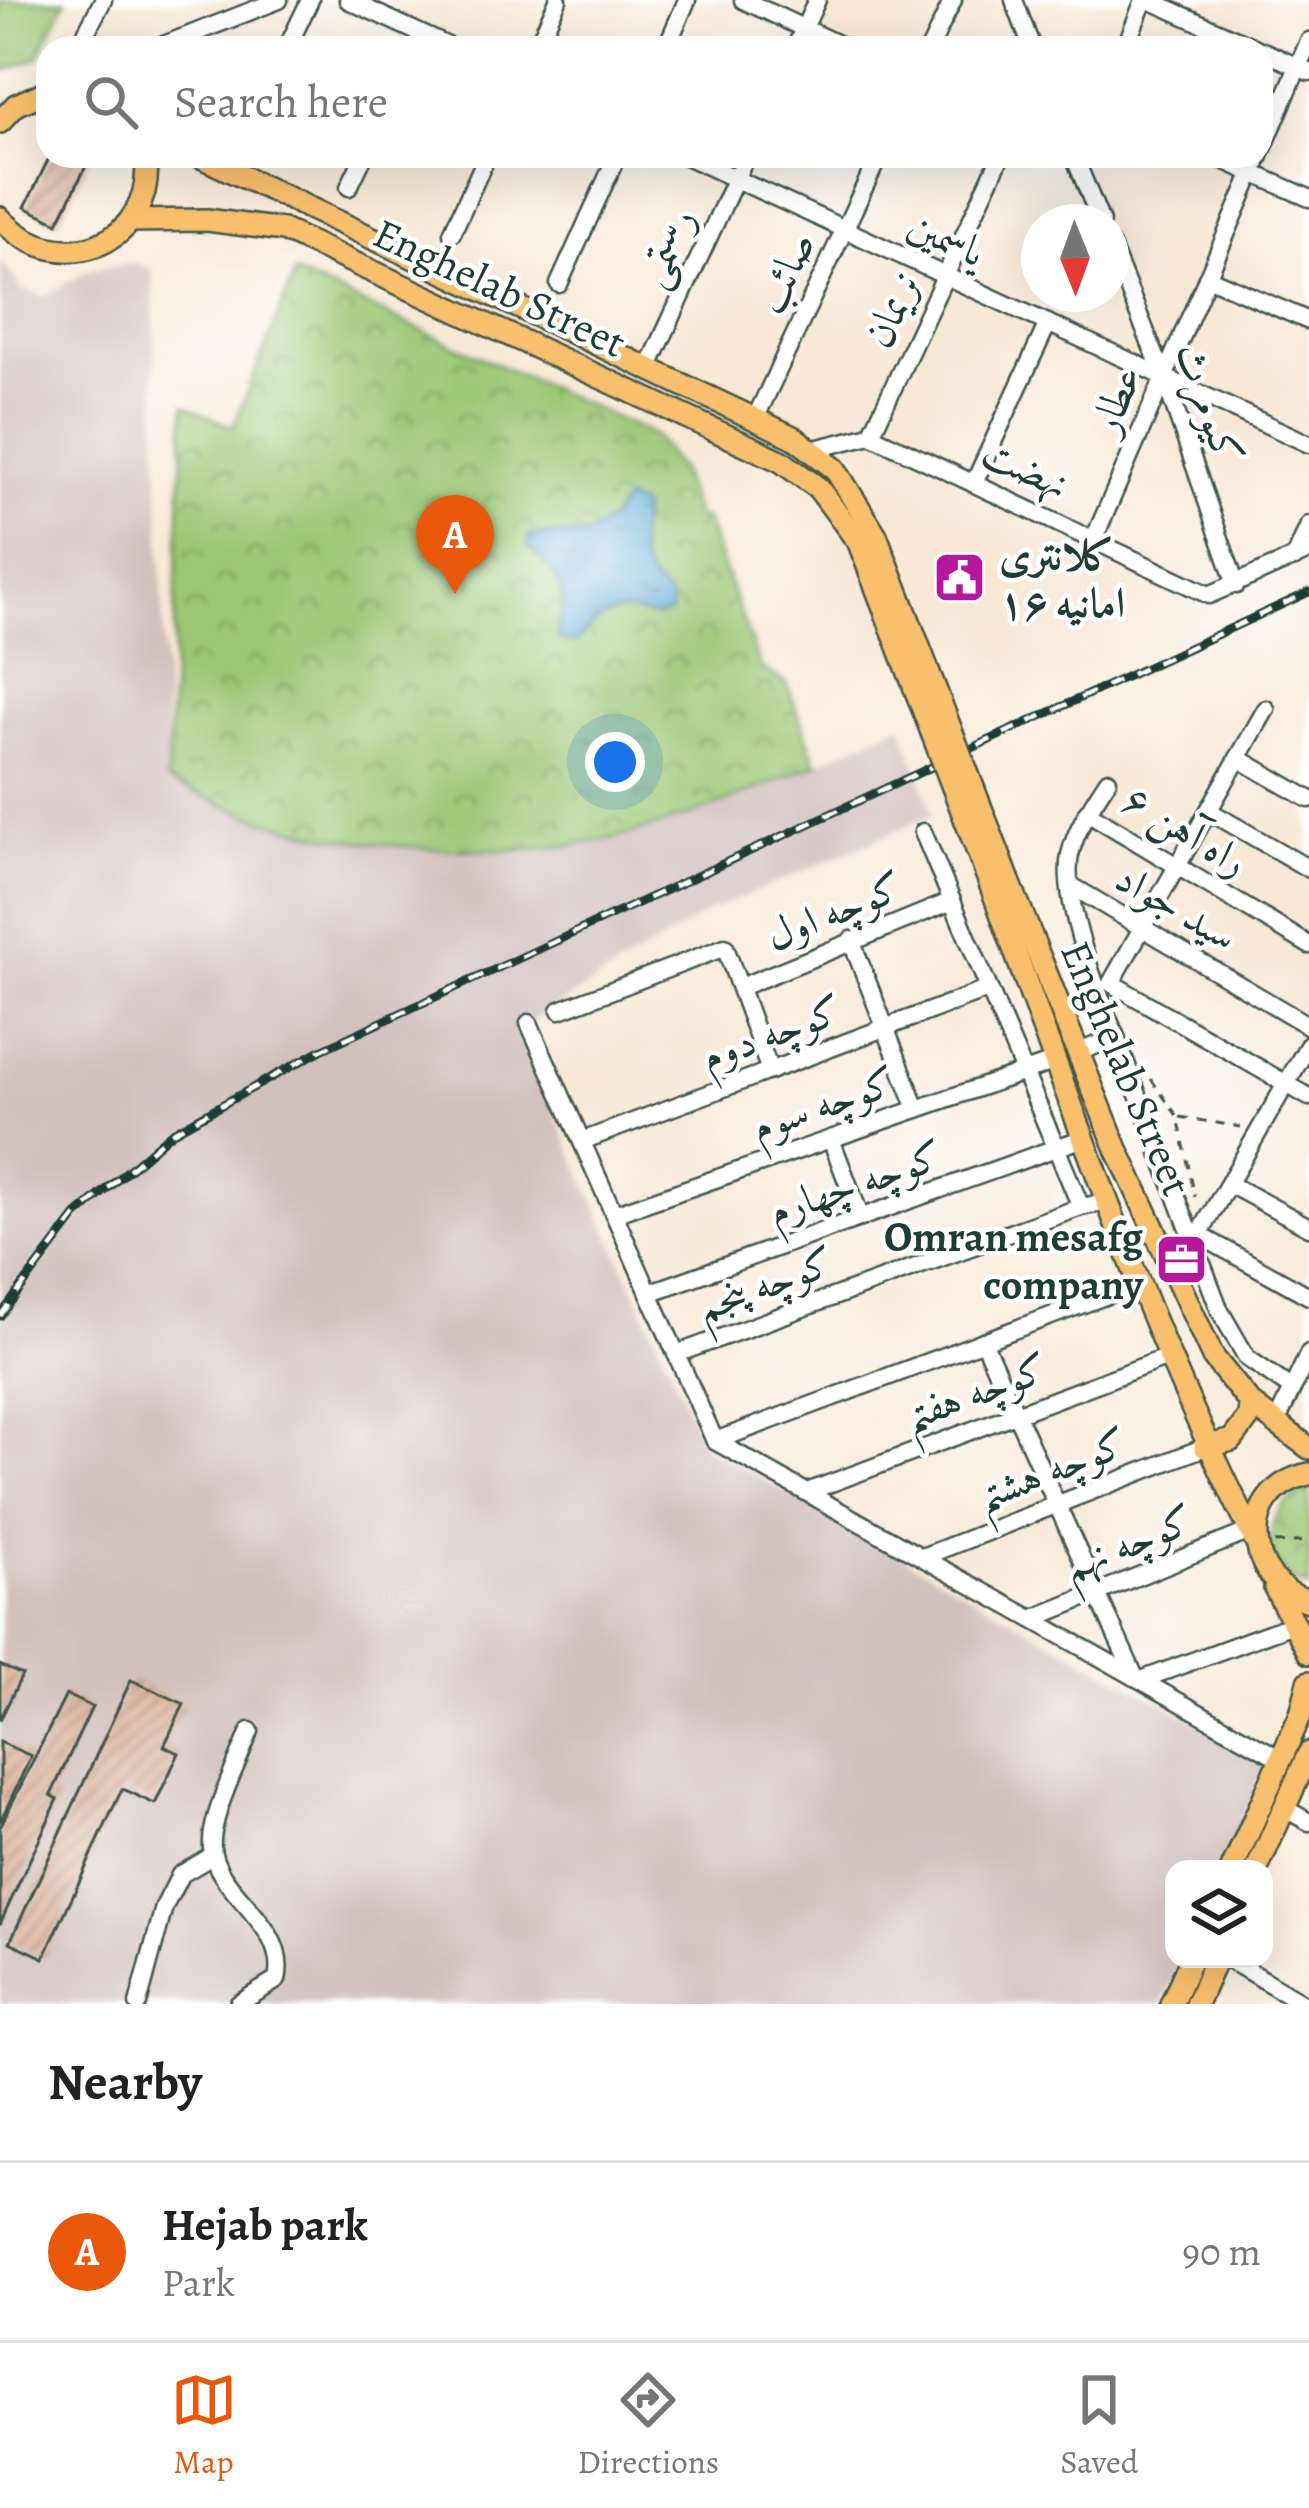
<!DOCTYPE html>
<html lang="en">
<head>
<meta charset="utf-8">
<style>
  body { margin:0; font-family:Alegreya,Amiri,serif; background:#f6f6f6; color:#222 }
  .controls { position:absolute; right:36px; bottom:36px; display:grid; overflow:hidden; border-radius:24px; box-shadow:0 12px 48px #0002 }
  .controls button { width:108px; height:108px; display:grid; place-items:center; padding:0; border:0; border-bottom:3px solid #e0e0e0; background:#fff; color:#222; font:60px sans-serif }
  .compass { position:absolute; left:1021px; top:204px; width:108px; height:108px; border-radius:50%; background:#fff; box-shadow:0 12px 48px #0002; rotate:179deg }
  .you { position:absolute; left:615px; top:762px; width:42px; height:42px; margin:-30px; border:9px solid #fff; border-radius:50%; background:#1a73e8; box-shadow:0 0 0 18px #1a73e833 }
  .badge { display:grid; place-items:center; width:78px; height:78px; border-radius:50%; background:#ea580c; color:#fff; font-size:39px; font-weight:700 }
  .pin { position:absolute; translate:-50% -99px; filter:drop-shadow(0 3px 6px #0008) }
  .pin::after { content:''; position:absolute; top:63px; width:42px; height:36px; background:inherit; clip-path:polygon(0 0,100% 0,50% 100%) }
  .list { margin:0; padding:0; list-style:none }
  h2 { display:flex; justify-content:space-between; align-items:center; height:156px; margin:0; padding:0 48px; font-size:51px }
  h2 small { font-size:39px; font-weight:400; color:#767676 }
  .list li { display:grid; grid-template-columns:78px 1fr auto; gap:36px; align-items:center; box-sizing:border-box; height:180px; padding:0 48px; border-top:3px solid #e0e0e0 }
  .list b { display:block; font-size:45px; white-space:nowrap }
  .list p { margin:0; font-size:39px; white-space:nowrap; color:#767676 }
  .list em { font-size:39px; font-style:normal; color:#767676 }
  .icon { flex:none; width:66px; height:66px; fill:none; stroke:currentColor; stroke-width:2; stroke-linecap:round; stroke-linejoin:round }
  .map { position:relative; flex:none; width:1309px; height:2004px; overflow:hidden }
  .search { position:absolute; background:#fff; box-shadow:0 12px 48px #0002; left:36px; right:36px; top:36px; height:132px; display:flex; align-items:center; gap:30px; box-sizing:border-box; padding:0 42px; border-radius:36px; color:#767676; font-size:45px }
  .sheet { height:336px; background:#fff }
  nav { display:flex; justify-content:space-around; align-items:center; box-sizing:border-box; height:168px; border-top:3px solid #e0e0e0; background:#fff; font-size:33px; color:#767676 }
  nav a { display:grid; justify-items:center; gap:6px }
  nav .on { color:#ea580c }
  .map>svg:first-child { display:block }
</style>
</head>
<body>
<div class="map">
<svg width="1309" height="2004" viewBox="0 0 1309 2004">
  <defs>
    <pattern id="park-crowns" width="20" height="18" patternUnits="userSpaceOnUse" patternTransform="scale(3)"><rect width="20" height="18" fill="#9bc774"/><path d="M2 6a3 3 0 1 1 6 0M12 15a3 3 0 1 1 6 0" fill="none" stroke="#7ea360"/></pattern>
    <pattern id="water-ripples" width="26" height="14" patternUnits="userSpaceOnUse" patternTransform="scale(3)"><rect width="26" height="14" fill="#5da9d6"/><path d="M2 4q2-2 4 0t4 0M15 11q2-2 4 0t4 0" fill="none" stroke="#4c8bae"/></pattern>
    <pattern id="building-hatch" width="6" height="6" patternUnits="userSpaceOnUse" patternTransform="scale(3)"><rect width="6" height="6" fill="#dbb097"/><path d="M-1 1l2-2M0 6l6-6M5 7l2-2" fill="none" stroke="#b1907c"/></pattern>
  </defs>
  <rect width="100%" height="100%" fill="#fff"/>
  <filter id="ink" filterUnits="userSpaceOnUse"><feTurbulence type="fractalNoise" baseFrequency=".00833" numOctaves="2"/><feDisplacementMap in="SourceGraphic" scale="24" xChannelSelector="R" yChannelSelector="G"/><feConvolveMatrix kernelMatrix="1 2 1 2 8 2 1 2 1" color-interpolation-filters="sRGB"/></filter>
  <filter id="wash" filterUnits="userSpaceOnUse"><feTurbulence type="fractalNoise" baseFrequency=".004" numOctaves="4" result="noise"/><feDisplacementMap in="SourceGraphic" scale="48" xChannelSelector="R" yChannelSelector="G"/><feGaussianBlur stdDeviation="2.7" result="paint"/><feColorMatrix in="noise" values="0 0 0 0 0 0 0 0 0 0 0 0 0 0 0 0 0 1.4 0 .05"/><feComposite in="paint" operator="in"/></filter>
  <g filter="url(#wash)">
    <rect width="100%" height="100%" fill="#f8e8d5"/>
    <polygon fill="#d1c0bc" points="0,259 22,290 44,296 91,269 134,263 152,270 168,781 270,822 382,846 495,849 714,808 902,725 933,815 708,912 517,1030 705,1447 1269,1763 1222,1869 1174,1869 1174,1959 1182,1959 1162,2004 0,2004"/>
    <g fill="url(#park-crowns)" stroke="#5d8254" stroke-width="3">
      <path d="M 295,273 L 653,435 L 680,471 L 696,516 L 706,521 L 760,667 L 787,684 L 817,764 C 749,793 681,823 609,839 C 513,860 363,850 270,822 C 235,812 201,794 167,781 L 185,405 L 233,427 Z"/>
      <path d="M 1309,1490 L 1309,1588 C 1259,1572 1258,1505 1309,1490 Z"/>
    </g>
    <polygon fill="#9bc774" stroke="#5d8254" stroke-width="3" points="0,0 66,0 37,58 0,72"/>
    <path fill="url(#water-ripples)" stroke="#3e7385" stroke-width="3" d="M 625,500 L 642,507 C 638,548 632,569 670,597 L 671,611 C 645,632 627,583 576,642 L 560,641 C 555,630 559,626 561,614 C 569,582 547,566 528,546 L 529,535 L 586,535 L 608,522 Z"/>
    <g id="blocks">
      <g fill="url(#building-hatch)">
        <polygon points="50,156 91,156 58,223 25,207"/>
        <polygon points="0,1665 22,1675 0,1720"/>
        <polygon points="131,1680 184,1704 164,1746 179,1753 155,1804 122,1789 44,1958 10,1942"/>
        <polygon points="66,1695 92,1707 51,1795 58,1799 0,1924 0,1827"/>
        <polygon points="0,1742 31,1756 0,1822"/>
      </g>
    </g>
  </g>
  <g filter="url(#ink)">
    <use href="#blocks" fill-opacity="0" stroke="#40574c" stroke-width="3"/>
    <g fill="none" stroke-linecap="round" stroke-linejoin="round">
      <defs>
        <g id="minor">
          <polyline points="348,0 452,48"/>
          <polyline points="743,0 846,48"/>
          <polyline points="1014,0 1032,48"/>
          <polyline points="1149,0 1256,48"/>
          <polyline points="78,48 103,0"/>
          <polyline points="156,48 279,0"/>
          <polyline points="287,48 310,0"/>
          <polyline points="536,48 558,0"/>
          <polyline points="666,48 687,0"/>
          <polyline points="795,48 817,0"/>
          <polyline points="930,48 953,0"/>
          <polyline points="1125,48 1144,0"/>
          <polyline points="1261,50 1309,72"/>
          <polyline points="1261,153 1309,41"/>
          <polyline points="686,156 1309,444"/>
          <polyline points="1074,156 1101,222"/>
          <polyline points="1214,156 1309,198"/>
          <polyline points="349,187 364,156"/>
          <polyline points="452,233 487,156"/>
          <polyline points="1111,246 1164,377 1236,585"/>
          <polyline points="1207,277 1309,321"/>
          <polyline points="559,284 617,156"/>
          <polyline points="648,369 746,156"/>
          <polyline points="755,419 879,156"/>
          <polyline points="871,435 1209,595 1309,551"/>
          <polyline points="871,435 1001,156"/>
          <polyline points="811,450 871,435"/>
          <polyline points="974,483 1048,323"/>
          <polyline points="1094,539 1260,156"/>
          <polyline points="1295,558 1309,525"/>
          <polyline points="1266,709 1111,983 1309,1097"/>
          <polyline points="1238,758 1309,799"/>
          <path d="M 1108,780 C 1093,803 1076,828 1070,855 C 1061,899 1098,995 1116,1037"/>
          <polyline points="1209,811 1309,869"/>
          <polyline points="1087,812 1309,945"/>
          <polyline points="923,832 1081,1207 1107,1202"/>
          <polyline points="1070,885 1309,1026"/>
          <polyline points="851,940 917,1109"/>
          <polyline points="743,986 952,901"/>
          <polyline points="560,1010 725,947 770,1071"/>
          <polyline points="529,1023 715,1441 1281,1759"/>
          <polyline points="1077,1053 1116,1037 1220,1311 1247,1358 1292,1389"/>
          <polyline points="831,1139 861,1218"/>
          <polyline points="582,1141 986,990"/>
          <polyline points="1229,1184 1309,1227"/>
          <polyline points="614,1214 1056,1061"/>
          <polyline points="1199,1235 1309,1296"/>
          <polyline points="1192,1239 1199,1235 1309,1044"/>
          <polyline points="649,1293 1084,1138"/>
          <polyline points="983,1341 1135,1677"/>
          <polyline points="676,1354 1081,1207"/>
          <polyline points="1276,1423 1309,1353"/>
          <polyline points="715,1441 1137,1284"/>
          <polyline points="807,1492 1168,1357"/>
          <polyline points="922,1557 1205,1447"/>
          <polyline points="1032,1619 1250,1531"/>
          <polyline points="1141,1680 1296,1623"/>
          <polyline points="1284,1808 1309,1822"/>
          <polyline points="1228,1959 1304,2004"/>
          <polyline points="138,2004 164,1907 180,1875 212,1856"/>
          <path d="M 238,2004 L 277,1980 C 290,1925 216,1894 212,1848 C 209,1819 239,1760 250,1731"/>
        </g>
        <g id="major">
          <polyline points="0,122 16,105 48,91"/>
          <polyline points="199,156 795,438 835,469"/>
          <path d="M 0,218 C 59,282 156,245 146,156"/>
          <polyline points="130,221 207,220 283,230 781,461 818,488"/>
          <polyline points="1009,881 1117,1149 1213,1357 1250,1403 1309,1448"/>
          <path d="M 991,886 C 1073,1108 1148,1332 1256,1542"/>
          <polyline points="1205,1447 1232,1440 1249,1417 1250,1403"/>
          <path d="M 1309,1474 C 1236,1489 1243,1583 1309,1601"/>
          <polyline points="1275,1588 1309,1653"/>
          <polyline points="1232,1869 1301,1714 1309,1682"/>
          <polyline points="1257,1869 1309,1753"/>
          <polyline points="1171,2004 1191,1959"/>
          <polyline points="1196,2004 1216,1959"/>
        </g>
      </defs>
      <use href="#minor" stroke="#40574c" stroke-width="21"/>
      <use href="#major" stroke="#40574c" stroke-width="26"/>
      <g stroke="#40574c" stroke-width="3" stroke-dasharray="9 9" stroke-linecap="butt">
        <polyline points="1151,1079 1178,1117 1195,1197"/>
        <polyline points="1180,1117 1241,1127"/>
        <polyline points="1275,1543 1309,1541"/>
      </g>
      <use href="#minor" stroke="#fff" stroke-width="16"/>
      <use href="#major" stroke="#f9bf6d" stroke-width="21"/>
      <defs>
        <polyline id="rail" points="0,1316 76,1216 171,1133 321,1050 1309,592"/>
      </defs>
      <use href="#rail" stroke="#1f3d34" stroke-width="9"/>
      <use href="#rail" stroke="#fff" stroke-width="4.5" stroke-dasharray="14" stroke-linecap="butt"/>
      <defs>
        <g id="major-bridge">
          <polyline points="835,469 876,535 1009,881"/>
          <polyline points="818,488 859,543 991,886"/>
        </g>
      </defs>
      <use href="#major-bridge" stroke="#40574c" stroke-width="26" stroke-linecap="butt"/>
      <use href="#major-bridge" stroke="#f9bf6d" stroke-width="21"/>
    </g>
  </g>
  <defs>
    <symbol id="civic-square" viewBox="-11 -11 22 22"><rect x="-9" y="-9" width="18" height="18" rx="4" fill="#b5179e" stroke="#fff"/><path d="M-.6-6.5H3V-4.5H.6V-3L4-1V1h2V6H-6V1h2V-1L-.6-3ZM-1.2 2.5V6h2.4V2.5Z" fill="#fff"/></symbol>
    <symbol id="office-square" viewBox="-11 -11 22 22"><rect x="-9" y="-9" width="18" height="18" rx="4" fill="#b5179e" stroke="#fff"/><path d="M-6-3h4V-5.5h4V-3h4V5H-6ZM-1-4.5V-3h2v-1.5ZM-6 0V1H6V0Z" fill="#fff"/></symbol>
  </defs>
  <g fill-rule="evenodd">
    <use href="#civic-square" x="930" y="548" width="59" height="59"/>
    <use href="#office-square" x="1152" y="1230" width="59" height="59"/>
  </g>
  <g text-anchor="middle" stroke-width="9" stroke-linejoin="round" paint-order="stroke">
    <g font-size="42" fill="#1f3d34" stroke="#fff">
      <text transform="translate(947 237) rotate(25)" y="15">یاسمین</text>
      <text transform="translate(665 247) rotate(-65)" y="15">رستمی</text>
      <text transform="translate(784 272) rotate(-65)" y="15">صائب</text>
      <text transform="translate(500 287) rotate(25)" y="15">Enghelab Street</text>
      <text transform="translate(891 309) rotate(-65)" y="15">نریمان</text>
      <text transform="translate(1115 399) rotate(-67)" y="15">عطار</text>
      <text transform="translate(1210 403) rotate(70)" y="15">کیومرث</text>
      <text transform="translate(1026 467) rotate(25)" y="15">نهضت</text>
      <text transform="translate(1186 829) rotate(31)" y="15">راه آهن ۶</text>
      <text transform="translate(1177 906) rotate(30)" y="15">سید جواد</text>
      <text transform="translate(834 910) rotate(-22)" y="15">کوچه اول</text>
      <text transform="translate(771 1032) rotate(-20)" y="15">کوچه دوم</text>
      <text transform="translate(1127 1068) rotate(67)" y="15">Enghelab Street</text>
      <text transform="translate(823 1103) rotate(-19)" y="15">کوچه سوم</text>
      <text transform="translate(855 1182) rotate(-19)" y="15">کوچه چهارم</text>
      <text transform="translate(765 1283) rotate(-20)" y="15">کوچه پنجم</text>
      <text transform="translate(975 1391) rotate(-20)" y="15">کوچه هفتم</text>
      <text transform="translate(1051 1468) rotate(-21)" y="15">کوچه هشتم</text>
      <text transform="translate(1128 1542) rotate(-22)" y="15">کوچه نهم</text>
    </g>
    <g font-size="42" font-weight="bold" fill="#1f3d34" stroke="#fff" text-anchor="start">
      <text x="999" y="569">کلانتری<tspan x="999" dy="48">۱۶ امانیه</tspan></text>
      <text x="1143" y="1251" text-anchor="end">Omran mesafg<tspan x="1143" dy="48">company</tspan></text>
    </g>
  </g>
</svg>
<div class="controls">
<button><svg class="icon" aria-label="layers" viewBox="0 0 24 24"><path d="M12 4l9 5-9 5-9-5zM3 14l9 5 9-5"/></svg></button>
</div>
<svg class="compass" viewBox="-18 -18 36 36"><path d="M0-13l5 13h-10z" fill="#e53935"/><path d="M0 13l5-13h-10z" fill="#767676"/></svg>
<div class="you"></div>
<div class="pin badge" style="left:455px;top:594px">A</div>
<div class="search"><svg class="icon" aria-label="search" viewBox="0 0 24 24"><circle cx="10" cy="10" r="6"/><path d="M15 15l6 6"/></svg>Search here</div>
</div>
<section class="sheet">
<h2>Nearby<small></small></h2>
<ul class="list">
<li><span class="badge">A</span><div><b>Hejab park</b><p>Park</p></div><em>90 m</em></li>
</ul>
</section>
<nav>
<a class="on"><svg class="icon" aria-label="map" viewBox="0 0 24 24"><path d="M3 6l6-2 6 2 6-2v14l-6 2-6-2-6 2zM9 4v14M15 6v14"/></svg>Map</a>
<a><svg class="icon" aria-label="directions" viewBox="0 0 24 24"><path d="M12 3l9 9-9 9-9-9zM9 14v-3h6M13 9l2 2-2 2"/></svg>Directions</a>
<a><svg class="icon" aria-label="saved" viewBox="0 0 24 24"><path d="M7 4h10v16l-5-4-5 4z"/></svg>Saved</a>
</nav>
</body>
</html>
